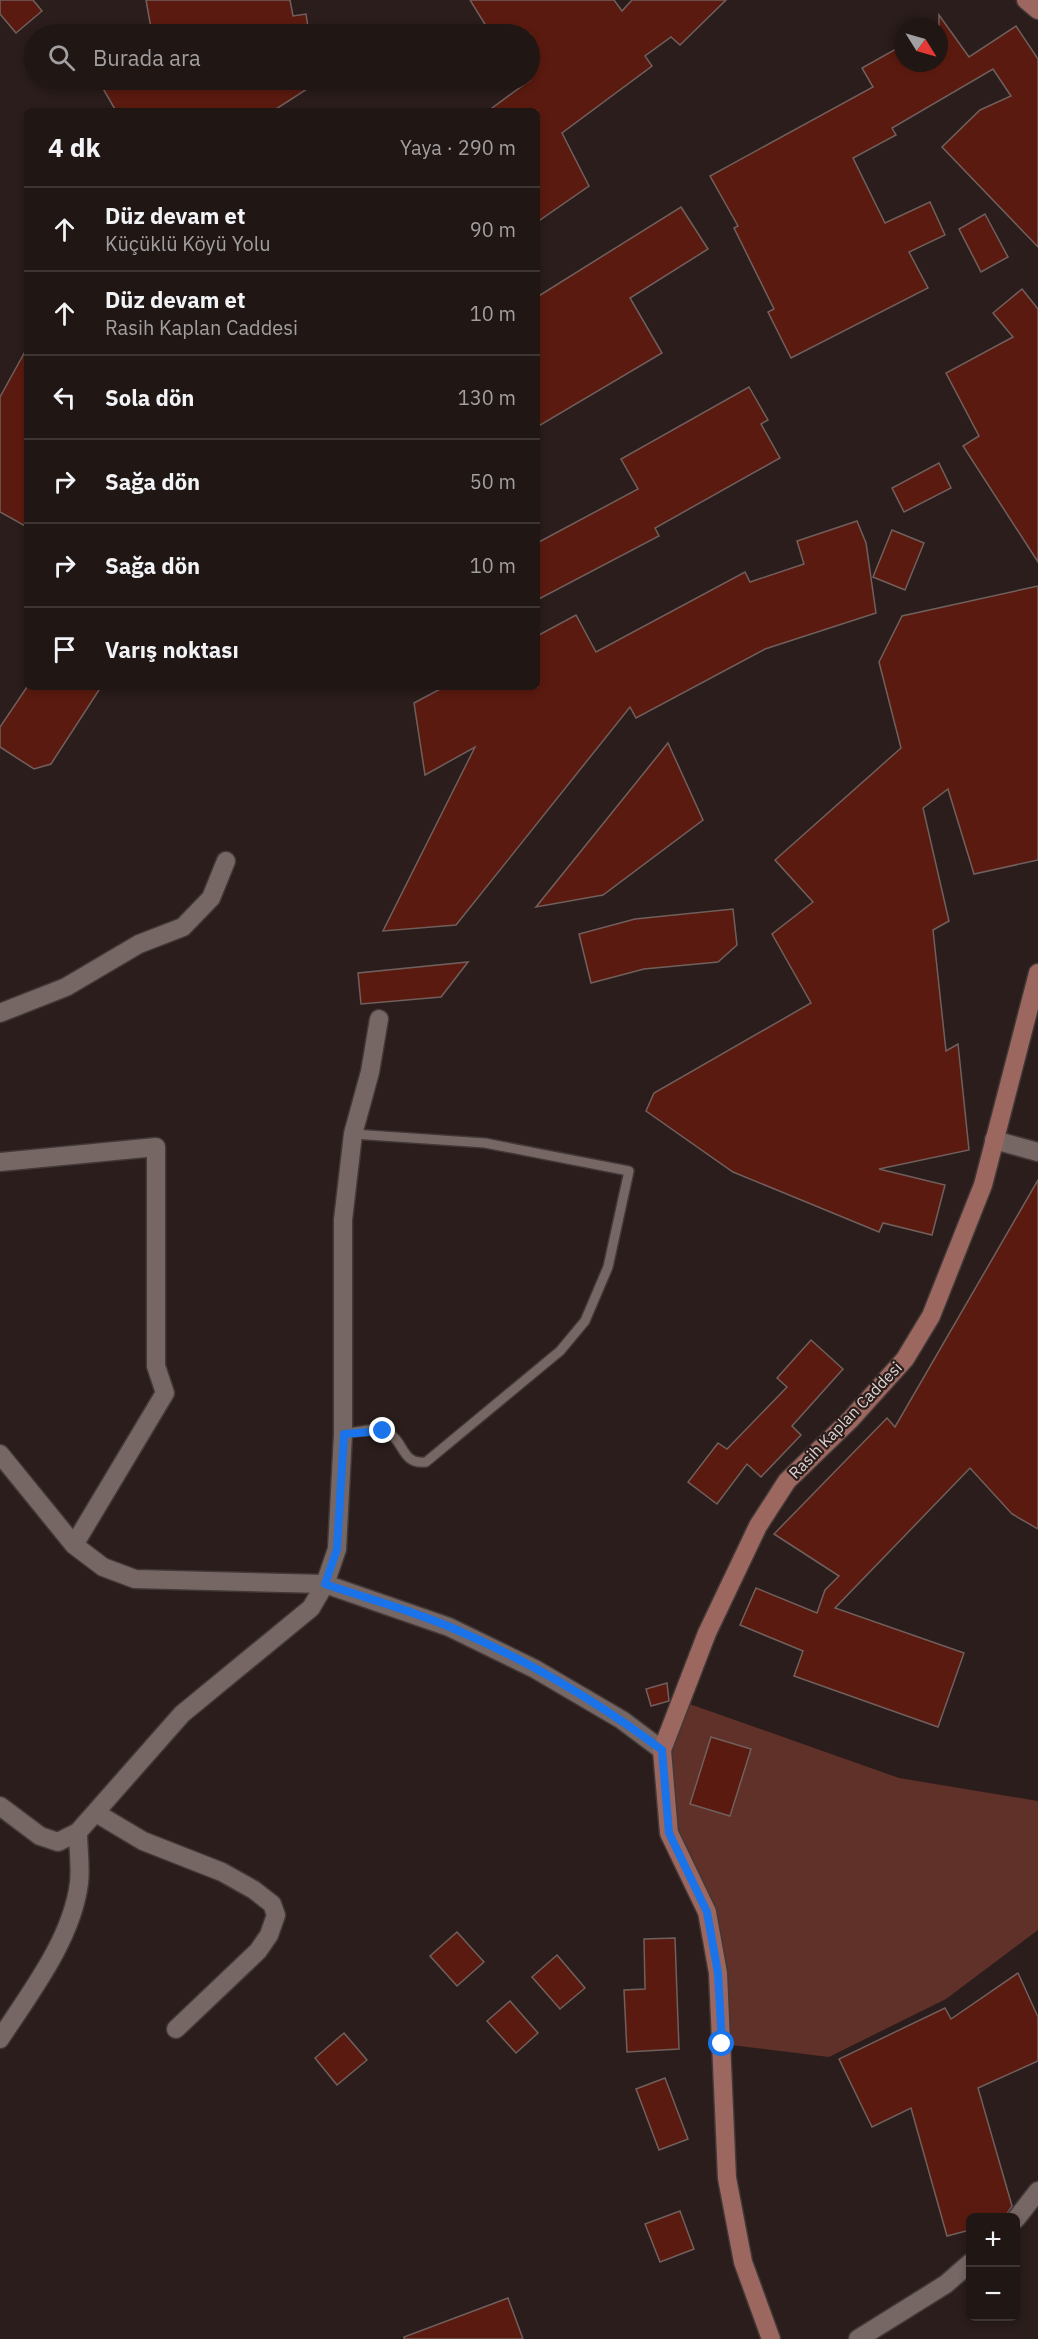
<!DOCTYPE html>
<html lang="tr">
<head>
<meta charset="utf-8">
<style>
  body { margin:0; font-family:"IBM Plex Sans",sans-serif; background:#281f1d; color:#f1f3f6 }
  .controls { position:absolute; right:18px; bottom:18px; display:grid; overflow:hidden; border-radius:9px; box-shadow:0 3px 9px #0003 }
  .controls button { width:54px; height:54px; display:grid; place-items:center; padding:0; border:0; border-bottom:2px solid #3d3534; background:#201614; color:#f1f3f6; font:30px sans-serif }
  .compass { position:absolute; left:894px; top:18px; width:54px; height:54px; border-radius:50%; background:#201614; box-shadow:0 3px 9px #0003; rotate:127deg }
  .stop { position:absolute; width:18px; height:18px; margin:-14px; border:4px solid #1a73e8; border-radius:50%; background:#fff }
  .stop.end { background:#1a73e8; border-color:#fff; box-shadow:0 2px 6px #0008 }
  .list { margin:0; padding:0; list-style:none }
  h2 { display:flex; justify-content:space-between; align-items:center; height:78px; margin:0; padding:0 24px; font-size:26px }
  h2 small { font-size:20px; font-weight:400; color:#a29fa0 }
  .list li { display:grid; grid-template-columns:39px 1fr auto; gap:18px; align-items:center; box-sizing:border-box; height:84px; padding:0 24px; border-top:2px solid #3d3534 }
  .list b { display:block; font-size:22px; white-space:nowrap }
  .list p { margin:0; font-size:20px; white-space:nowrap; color:#a29fa0 }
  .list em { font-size:20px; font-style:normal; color:#a29fa0 }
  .icon { flex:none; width:33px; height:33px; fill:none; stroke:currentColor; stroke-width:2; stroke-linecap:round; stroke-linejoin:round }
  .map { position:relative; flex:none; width:1038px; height:2339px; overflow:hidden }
  .search { position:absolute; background:#201614; box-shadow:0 3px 9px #0003; left:24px; top:24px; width:516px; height:66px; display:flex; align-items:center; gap:15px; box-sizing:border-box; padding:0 21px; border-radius:33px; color:#a29fa0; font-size:22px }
  .panel { position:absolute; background:#201614; box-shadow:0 3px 9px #0003; left:24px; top:108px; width:516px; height:582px; border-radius:9px }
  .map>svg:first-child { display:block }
</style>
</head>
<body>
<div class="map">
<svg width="1038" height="2339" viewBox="0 0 1038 2339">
  <rect width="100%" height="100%" fill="#2a1d1b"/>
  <polygon fill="#5f3128" points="681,1701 899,1778 1038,1801 1038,1930 946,1999 829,2057 722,2044 707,1912 669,1833 662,1750"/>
  <g fill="#5b1a0f" stroke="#70605d" stroke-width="1.5">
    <polygon points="0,0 33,0 42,11 16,33 0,14"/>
    <polygon points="146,0 290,0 293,16 306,14 309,34 152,34"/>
    <polygon points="470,0 614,0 622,11 632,0 726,0 680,45 671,37 645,56 652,66 562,133 589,186 537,222 537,111 488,111 530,80 530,34 491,34"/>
    <polygon points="939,15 969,57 1016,26 1038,59 1038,247 942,147 980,110 1011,96 993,69 892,128 896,135 853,158 885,223 930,202 945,235 909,252 928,288 791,358 768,312 774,309 734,228 738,226 710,176 873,87 862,68 903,45 903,63 939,63"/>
    <polygon points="98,80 321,80 273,111 116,111"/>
    <polygon points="681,207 708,249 630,298 662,353 537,427 537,297"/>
    <polygon points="985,214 1008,257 981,272 959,229"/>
    <polygon points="1022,289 1038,309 1038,562 963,446 979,436 946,373 1013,337 993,313"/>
    <polygon points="27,348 27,527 0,512 0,397"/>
    <polygon points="749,387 768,420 761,424 780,458 655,528 659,536 537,600 537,543 638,489 621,459"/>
    <polygon points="939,463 951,488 904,512 892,488"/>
    <polygon points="857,521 866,543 876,613 765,649 636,718 630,707 456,925 383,931 475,747 425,775 414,703 444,687 537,687 537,636 576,615 596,652 745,572 750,582 804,564 797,541"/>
    <polygon points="892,530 924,543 905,590 873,577"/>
    <polygon points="1038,586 1038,860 974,874 948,789 923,808 949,921 933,930 946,1051 958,1044 969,1150 879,1169 945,1185 932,1235 883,1223 879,1232 733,1172 646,1111 654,1093 811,1003 772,934 813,902 775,860 901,748 879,662 902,616"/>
    <polygon points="27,687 101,687 51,764 34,769 0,747 0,727"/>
    <polygon points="668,743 703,820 603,895 536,907"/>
    <polygon points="733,909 737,945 718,962 644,969 591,983 579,934 635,919"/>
    <polygon points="468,962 441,997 361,1004 358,973"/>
    <polygon points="1038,1180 1038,1529 1012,1514 970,1468 835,1608 964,1653 938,1727 794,1676 803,1651 740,1625 756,1588 817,1613 825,1590 839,1576 774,1534 887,1418 895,1427"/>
    <polygon points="811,1340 843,1369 792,1426 801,1435 761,1477 747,1464 717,1504 688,1482 718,1443 727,1449 787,1387 777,1378"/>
    <polygon points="667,1683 669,1701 651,1706 646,1689"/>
    <polygon points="711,1737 751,1749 730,1816 690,1804"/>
    <polygon points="457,1932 484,1962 457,1986 430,1956"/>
    <polygon points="675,1938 679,2049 627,2052 624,1990 645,1989 644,1939"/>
    <polygon points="557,1955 585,1988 560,2009 532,1977"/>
    <polygon points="1018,1973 1038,2017 1038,2061 978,2088 1012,2206 1005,2217 970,2217 970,2230 947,2236 911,2108 872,2127 839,2059 945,2008 951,2019"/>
    <polygon points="510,2001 538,2033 516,2053 487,2021"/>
    <polygon points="344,2033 367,2060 337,2085 315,2058"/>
    <polygon points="665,2078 688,2139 659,2150 636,2089"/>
    <polygon points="680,2211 694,2249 660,2262 645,2224"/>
    <polygon points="508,2298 523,2339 404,2339 404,2337"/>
  </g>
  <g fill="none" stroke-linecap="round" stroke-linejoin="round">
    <defs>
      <path id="lane" d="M 343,1434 C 356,1432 375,1427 387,1432 C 405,1441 401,1465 426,1462 L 560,1351 L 585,1321 L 608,1267 L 629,1171 L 485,1143 L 353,1134"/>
      <g id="street">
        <polyline points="0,1013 66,987 139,944 183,927 211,898 226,861"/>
        <polyline points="994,1140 1038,1152"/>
        <polyline points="0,1162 156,1147 156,1366 165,1393 74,1545"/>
        <polyline points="0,1454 74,1545 103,1567 135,1579 325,1584 449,1627 535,1669 622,1720 662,1750"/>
        <polyline points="0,1806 40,1836 58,1842 78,1832 182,1714 311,1608 325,1584 337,1549 343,1434 343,1220 353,1134 370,1072 379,1019"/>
        <polyline points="96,1813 143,1841 222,1872 254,1890 272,1904 276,1915 269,1935 258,1951 176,2029"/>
        <path d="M 0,2039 C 30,1993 72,1939 79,1883 C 81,1867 78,1848 78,1832"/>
        <polyline points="1016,2219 1038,2191"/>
        <polyline points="858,2339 946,2284 970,2263"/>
      </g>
      <g id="secondary">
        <polyline points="1026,0 1038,10"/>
        <polyline points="771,2339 743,2262 727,2178 718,1973 707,1912 669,1833 662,1750 707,1633 758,1526 787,1481 851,1419 905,1359 931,1316 983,1185 1038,973"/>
      </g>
    </defs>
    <use href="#lane" stroke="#423837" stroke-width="12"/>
    <use href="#street" stroke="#423837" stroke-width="21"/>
    <use href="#secondary" stroke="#423837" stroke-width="21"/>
    <use href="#lane" stroke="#766764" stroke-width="9"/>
    <use href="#street" stroke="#766764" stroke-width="18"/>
    <use href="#secondary" stroke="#9b675e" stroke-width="18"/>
  </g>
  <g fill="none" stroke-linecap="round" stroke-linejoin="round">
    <path stroke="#1a73e8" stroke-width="8" d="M 383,1431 L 344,1434 L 337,1549 L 325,1584 C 366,1598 410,1610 450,1627 C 525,1659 597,1701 662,1750 L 669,1833 L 707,1912 L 718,1973 L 722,2044"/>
  </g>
  <g text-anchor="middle" stroke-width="4.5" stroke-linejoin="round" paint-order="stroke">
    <g font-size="16" fill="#dcd3d1" stroke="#2a1d1b">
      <text transform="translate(845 1420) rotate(-46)" y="6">Rasih Kaplan Caddesi</text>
    </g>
  </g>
</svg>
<div class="controls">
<button>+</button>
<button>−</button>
</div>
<svg class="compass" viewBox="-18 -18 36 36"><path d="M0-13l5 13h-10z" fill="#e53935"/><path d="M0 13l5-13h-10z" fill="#a29fa0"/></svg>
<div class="stop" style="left:722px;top:2044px"></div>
<div class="stop end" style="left:383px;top:1431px"></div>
<div class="search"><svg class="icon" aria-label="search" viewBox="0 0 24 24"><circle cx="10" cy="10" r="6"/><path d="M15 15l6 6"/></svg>Burada ara</div>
<section class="panel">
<h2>4 dk<small>Yaya · 290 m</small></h2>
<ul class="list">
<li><svg class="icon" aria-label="ahead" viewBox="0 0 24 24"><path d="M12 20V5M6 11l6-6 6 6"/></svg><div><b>Düz devam et</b><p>Küçüklü Köyü Yolu</p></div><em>90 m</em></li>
<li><svg class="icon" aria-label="ahead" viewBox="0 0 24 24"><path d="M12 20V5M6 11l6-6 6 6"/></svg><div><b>Düz devam et</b><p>Rasih Kaplan Caddesi</p></div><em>10 m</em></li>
<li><svg class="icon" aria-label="left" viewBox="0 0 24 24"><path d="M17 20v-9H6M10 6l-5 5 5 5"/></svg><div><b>Sola dön</b></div><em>130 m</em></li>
<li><svg class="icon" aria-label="right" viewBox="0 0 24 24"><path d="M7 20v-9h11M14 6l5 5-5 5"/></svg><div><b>Sağa dön</b></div><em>50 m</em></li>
<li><svg class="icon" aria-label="right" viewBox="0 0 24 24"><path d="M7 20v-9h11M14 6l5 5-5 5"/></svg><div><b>Sağa dön</b></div><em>10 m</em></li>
<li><svg class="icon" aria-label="arrive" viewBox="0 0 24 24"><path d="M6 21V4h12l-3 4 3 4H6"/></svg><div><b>Varış noktası</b></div></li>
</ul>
</section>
</div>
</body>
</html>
